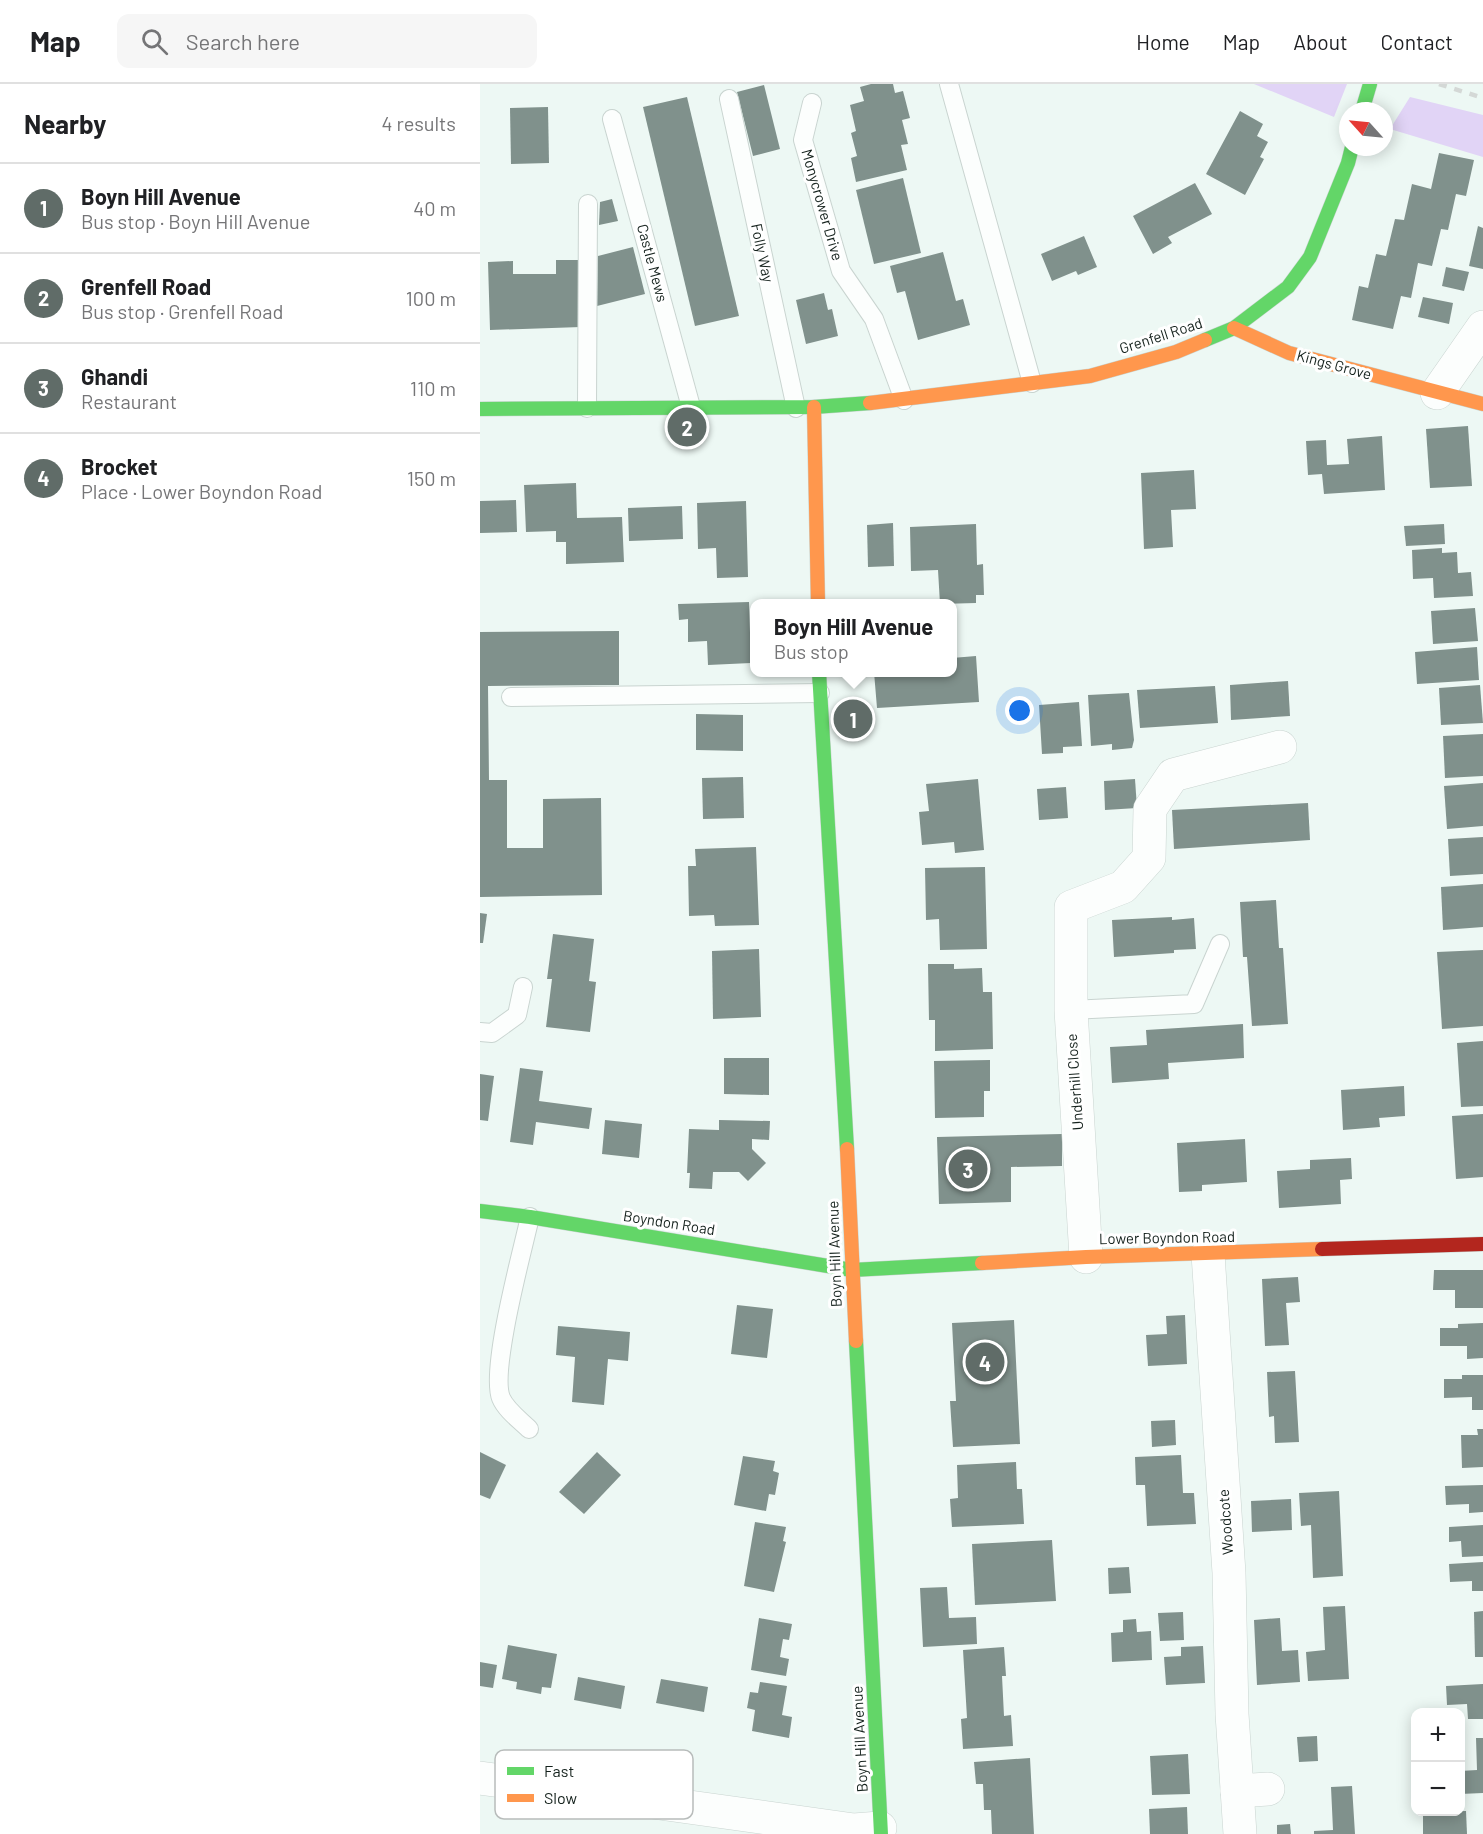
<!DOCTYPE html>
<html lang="en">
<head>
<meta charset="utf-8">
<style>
  body { margin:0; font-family:Barlow,sans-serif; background:#f6f6f6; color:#202124 }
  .controls { position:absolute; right:18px; bottom:18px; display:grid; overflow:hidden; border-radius:12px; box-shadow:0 3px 15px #0003 }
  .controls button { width:54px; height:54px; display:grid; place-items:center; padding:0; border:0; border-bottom:2px solid #e0e0e0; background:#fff; color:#202124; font:30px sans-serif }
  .compass { position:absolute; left:859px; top:18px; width:54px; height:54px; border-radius:50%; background:#fff; box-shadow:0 3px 15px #0003; rotate:297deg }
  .you { position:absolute; left:540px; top:627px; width:21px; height:21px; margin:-15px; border:4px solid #fff; border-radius:50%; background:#1a73e8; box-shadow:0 0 0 9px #1a73e833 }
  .badge { display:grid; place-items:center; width:39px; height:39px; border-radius:50%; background:#606c68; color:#fff; font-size:20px; font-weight:700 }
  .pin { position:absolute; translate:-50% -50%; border:3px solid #fff; box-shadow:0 2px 6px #0006 }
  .popup { position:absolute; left:270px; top:515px; width:207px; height:78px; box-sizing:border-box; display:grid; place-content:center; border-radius:12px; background:#fff; filter:drop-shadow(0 2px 4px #0005); font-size:20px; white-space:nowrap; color:#757577 }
  .popup b { font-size:22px; color:#202124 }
  .popup::after { content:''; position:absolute; left:50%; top:100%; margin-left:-12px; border:12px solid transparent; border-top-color:#fff }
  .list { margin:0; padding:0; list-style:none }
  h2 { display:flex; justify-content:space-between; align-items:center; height:78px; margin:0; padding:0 24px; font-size:26px }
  h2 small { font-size:20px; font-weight:400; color:#757577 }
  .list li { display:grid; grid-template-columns:39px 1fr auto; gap:18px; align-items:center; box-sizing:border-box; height:90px; padding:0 24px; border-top:2px solid #e0e0e0 }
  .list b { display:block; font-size:22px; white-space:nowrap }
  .list p { margin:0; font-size:20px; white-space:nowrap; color:#757577 }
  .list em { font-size:20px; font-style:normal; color:#757577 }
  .icon { flex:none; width:33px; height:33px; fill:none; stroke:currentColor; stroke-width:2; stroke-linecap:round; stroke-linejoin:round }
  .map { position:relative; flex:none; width:1003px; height:1750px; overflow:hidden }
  header { display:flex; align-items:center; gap:36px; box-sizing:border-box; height:84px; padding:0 30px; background:#fff; border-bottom:2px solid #e0e0e0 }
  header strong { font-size:28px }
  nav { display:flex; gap:33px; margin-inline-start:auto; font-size:21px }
  .search { width:420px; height:54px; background:#f6f6f6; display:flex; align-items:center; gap:15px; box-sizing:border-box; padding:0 21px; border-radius:12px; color:#757577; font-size:22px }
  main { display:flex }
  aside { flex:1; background:#fff }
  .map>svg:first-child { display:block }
</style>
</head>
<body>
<header>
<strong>Map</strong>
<div class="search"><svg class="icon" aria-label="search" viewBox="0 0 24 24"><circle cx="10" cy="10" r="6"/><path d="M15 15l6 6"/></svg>Search here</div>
<nav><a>Home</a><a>Map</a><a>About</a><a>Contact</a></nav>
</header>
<main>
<aside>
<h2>Nearby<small>4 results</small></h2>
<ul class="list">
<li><span class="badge">1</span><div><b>Boyn Hill Avenue</b><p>Bus stop · Boyn Hill Avenue</p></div><em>40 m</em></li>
<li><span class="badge">2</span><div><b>Grenfell Road</b><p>Bus stop · Grenfell Road</p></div><em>100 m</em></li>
<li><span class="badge">3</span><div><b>Ghandi</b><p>Restaurant</p></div><em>110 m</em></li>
<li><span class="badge">4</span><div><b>Brocket</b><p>Place · Lower Boyndon Road</p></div><em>150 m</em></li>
</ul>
</aside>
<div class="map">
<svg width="1003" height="1750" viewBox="0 0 1003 1750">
  <rect width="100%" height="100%" fill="#edf8f4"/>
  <g fill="#e1d4f6">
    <polygon points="774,0 867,0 854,33"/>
    <polygon points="930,13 1003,31 1003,73 910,45"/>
  </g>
  <g fill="#80918c">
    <polygon points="391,0 413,0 415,9 423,7 430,34 422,36 428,60 421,61 427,86 376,98 371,74 377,72 371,49 376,47 370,21 384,17 380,3"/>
    <polygon points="284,1 300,65 273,72 257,8"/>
    <polygon points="207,13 259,232 215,242 163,23"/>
    <polygon points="68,23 69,79 31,80 30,24"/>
    <polygon points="760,27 783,40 777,52 788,58 780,73 784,75 765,111 726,90"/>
    <polygon points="959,69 994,76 986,112 976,110 968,146 961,145 952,182 938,179 931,214 921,212 913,245 872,236 879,202 888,204 896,170 906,172 915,135 924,136 932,100 951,105"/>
    <polygon points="423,94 441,169 394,180 376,106"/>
    <polygon points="715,99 732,130 688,153 692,159 673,170 653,132"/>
    <polygon points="132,115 138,137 119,141 120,118"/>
    <polygon points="998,142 1003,144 1003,185 989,182"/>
    <polygon points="604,152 617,183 598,191 596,187 572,197 561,170"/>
    <polygon points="153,163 165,210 117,222 118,172"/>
    <polygon points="463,168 476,217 483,215 490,241 438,256 425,207 417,209 410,182"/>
    <polygon points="76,176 99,176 101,243 10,246 8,178 33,177 33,190 76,190"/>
    <polygon points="966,183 989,188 984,207 962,202"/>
    <polygon points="344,209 348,226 352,225 358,252 326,260 316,216"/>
    <polygon points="943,213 973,219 969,240 938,233"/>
    <polygon points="988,342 992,402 950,404 946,345"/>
    <polygon points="902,352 905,406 844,410 842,390 828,391 826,357 846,356 847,381 869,380 867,355"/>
    <polygon points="714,386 716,425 691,426 693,463 664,465 661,389"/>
    <polygon points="96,399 97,434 142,433 144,478 86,480 86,458 76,458 76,447 46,448 44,401"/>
    <polygon points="36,416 37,448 0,449 0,417"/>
    <polygon points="266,417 268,493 237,494 236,464 218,465 217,419"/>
    <polygon points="202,422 203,455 149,457 148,424"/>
    <polygon points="413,439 414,482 388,483 387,441"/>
    <polygon points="496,440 497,481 503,480 504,511 496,511 496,519 460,520 458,486 431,487 430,443"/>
    <polygon points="964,440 965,460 926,462 924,442"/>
    <polygon points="962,464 962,469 977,468 978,489 991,488 993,512 954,514 953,494 933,495 932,466"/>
    <polygon points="269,518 271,579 228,581 227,557 208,558 208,535 199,536 198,520"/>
    <polygon points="995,524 998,557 953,560 951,527"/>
    <polygon points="139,547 139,601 8,602 9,696 27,696 27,764 63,764 63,715 121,714 122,811 0,813 0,548"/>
    <polygon points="997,563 999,596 937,600 935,568"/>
    <polygon points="496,572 499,618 397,624 394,588 472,588 472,574"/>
    <polygon points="808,597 810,632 751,636 750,601"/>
    <polygon points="1000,601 1003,639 961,641 959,604"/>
    <polygon points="735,602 738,639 660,644 657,606"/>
    <polygon points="649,609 654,656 652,664 632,666 632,660 611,662 608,611"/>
    <polygon points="599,618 602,662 583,663 583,669 562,670 559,621"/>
    <polygon points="216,630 263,631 263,667 216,666"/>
    <polygon points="1003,650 1003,692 965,694 963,652"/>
    <polygon points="263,693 264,734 223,735 222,694"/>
    <polygon points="498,695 504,766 475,769 474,758 442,761 439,728 449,727 446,700"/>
    <polygon points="655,695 657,724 625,726 624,697"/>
    <polygon points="1003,699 1003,742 967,745 964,702"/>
    <polygon points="586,703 588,734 559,736 557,705"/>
    <polygon points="828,719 830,756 694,765 692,726"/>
    <polygon points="1003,753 1003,790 970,792 968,755"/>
    <polygon points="276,763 279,841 235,842 234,831 209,832 208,782 216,782 215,765"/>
    <polygon points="505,783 507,865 460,866 459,835 446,836 445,784"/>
    <polygon points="1003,800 1003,843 963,846 961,803"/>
    <polygon points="796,816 799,864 803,864 808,940 772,942 767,873 763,873 760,818"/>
    <polygon points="0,829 7,830 3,859 0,859"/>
    <polygon points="692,833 692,836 714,834 716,865 694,866 694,869 634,873 632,836"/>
    <polygon points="73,850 114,855 109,897 116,898 110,948 66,943 72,895 67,895"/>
    <polygon points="279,865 281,933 233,935 232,867"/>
    <polygon points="1003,866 1003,942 962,945 957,868"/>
    <polygon points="448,880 474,880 474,885 502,884 503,908 512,908 513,965 455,967 455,936 449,936"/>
    <polygon points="763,940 764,974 688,979 689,995 632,999 630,963 667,961 666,946"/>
    <polygon points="1003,957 1003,1022 981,1023 977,959"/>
    <polygon points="244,974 289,974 289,1011 244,1010"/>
    <polygon points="510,976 510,1007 504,1007 504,1033 455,1034 454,977"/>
    <polygon points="40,984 63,987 59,1017 112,1024 109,1045 56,1038 53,1061 30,1058"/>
    <polygon points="0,990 14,992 8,1037 0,1036"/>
    <polygon points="924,1002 925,1032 899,1034 900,1043 863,1046 861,1006"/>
    <polygon points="1003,1030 1003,1093 976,1095 972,1032"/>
    <polygon points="125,1036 162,1040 159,1074 122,1070"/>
    <polygon points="239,1036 290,1037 289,1056 272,1055 272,1065 286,1079 268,1097 259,1088 233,1088 232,1105 209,1104 210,1089 207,1089 209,1045 239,1046"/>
    <polygon points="582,1050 582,1082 531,1083 531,1118 459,1120 457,1053"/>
    <polygon points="765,1055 767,1098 722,1101 722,1107 699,1108 697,1059"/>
    <polygon points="871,1074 872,1095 860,1096 861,1120 799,1124 797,1087 830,1085 830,1076"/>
    <polygon points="954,1186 1003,1186 1003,1224 975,1224 975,1206 953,1206"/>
    <polygon points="818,1193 820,1218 806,1219 809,1261 785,1262 782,1195"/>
    <polygon points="257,1221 293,1225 287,1274 251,1270"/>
    <polygon points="705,1231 707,1280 668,1282 666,1251 687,1250 686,1232"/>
    <polygon points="534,1236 540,1360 473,1363 470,1317 476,1317 472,1239"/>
    <polygon points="1003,1239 1003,1274 987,1275 987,1262 960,1262 960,1244 978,1244 978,1240"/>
    <polygon points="78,1242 150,1248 148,1277 128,1275 124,1321 92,1318 95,1273 76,1271"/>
    <polygon points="815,1287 819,1358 795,1359 794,1332 789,1333 787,1288"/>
    <polygon points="982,1291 1003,1291 1003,1326 992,1326 992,1313 964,1314 964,1295 982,1295"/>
    <polygon points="695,1336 696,1361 672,1363 671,1337"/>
    <polygon points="997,1345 1003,1345 1003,1383 982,1384 981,1351 998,1351"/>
    <polygon points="0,1368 26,1381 10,1415 0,1411"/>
    <polygon points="117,1368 141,1391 104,1430 79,1408"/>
    <polygon points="701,1371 703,1409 714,1409 716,1440 667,1442 665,1401 656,1401 655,1373"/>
    <polygon points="263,1372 295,1377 293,1387 299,1389 295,1411 289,1410 286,1427 254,1421"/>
    <polygon points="536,1378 537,1405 542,1405 544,1440 472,1443 470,1415 478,1414 477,1381"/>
    <polygon points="1003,1401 1003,1428 989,1429 989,1420 966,1421 965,1402"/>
    <polygon points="859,1407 863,1492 833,1494 831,1441 821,1442 819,1409"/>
    <polygon points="811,1415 812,1446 772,1448 771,1417"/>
    <polygon points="275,1438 306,1443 303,1457 306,1458 294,1508 264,1502"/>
    <polygon points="1003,1441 1003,1472 982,1473 981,1457 969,1458 969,1443"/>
    <polygon points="572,1456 576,1517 495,1521 492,1460"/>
    <polygon points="1003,1478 1003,1507 992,1507 992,1497 970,1498 969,1480"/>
    <polygon points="649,1483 651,1509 629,1510 628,1484"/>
    <polygon points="467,1503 469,1534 496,1533 497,1560 443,1563 440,1504"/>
    <polygon points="865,1522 869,1595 828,1597 826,1568 845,1566 843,1523"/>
    <polygon points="1003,1527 1003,1573 995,1573 994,1528"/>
    <polygon points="703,1528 704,1556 680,1557 678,1529"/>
    <polygon points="279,1534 312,1540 309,1556 303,1555 300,1573 309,1575 306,1592 271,1586"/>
    <polygon points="800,1534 802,1567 818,1566 820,1598 777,1601 774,1536"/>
    <polygon points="656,1535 657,1548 671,1547 672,1576 632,1578 631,1549 643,1548 643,1536"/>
    <polygon points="28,1561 77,1570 71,1604 62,1603 61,1610 36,1605 37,1598 22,1595"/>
    <polygon points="723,1562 725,1599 686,1601 684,1573 701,1572 701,1563"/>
    <polygon points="524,1563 526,1592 522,1592 524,1632 531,1631 533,1662 483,1665 481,1635 487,1634 483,1566"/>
    <polygon points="0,1578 17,1581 13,1604 0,1602"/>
    <polygon points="98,1593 145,1602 141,1625 94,1616"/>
    <polygon points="181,1595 228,1603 224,1628 176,1619"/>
    <polygon points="280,1598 307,1602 302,1631 312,1633 309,1654 272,1647 275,1626 267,1624 270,1608 278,1609"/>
    <polygon points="1003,1600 1003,1635 988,1635 987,1620 967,1621 966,1602"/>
    <polygon points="837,1652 838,1677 819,1678 817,1653"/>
    <polygon points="996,1654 1003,1654 1003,1709 980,1710 980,1687 997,1686"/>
    <polygon points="708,1670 710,1710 672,1711 670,1672"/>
    <polygon points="550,1674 554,1750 512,1750 511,1726 504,1726 503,1700 496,1700 494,1678"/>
    <polygon points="872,1702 875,1750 834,1750 834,1747 853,1746 851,1703"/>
    <polygon points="707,1723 708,1750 670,1750 669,1725"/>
    <polygon points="986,1727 987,1750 943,1750 943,1728"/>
    <polygon points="810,1740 811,1750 797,1750 797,1741"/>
  </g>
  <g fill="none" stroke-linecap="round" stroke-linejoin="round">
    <defs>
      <g id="lane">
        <polyline points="469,0 552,299"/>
        <polyline points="249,15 316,324"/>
        <polyline points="332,19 323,56 361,187 394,235 424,316"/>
        <polyline points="132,35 211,323"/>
        <polyline points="107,324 108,120"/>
        <polyline points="31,613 340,609"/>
        <polyline points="591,926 714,920 740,860"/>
        <polyline points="0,948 12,949 37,931 43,903"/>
        <path d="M 49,1345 C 40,1336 26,1326 21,1314 C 10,1286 42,1168 50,1133"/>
      </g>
      <g id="street">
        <polyline points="957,309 1003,243"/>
        <polyline points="728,1170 749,1489 752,1630 760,1750"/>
        <polyline points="606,1173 591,926 591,823 643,803 669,774 670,725 693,691 800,663"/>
        <polyline points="0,1694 374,1746 400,1744"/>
        <polyline points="757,1707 788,1705"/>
      </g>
      <g id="fast">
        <polyline points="882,27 890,0"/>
        <polyline points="725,256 754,244 808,203 830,173 868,79 872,63"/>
        <polyline points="0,325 334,323 390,319"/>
        <polyline points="339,588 367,1065"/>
        <polyline points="0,1127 50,1133 372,1186 502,1179"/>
        <polyline points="376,1257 401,1750"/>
      </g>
      <g id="slow">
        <polyline points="754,244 809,269 1003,320"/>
        <polyline points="390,319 610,292 696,268 725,256"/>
        <polyline points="334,323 338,520"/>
        <polyline points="367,1065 376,1257"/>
        <polyline points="502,1179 606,1173 842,1165"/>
      </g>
      <polyline id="jam" points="842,1165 1003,1160"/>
    </defs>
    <use href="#lane" stroke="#c9d4d0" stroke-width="20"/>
    <use href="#street" stroke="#c9d4d0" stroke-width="34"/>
    <use href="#fast" stroke="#c9d4d0" stroke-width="15"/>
    <use href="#slow" stroke="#c9d4d0" stroke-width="15"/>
    <use href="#jam" stroke="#c9d4d0" stroke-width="15"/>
    <use href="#lane" stroke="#fcfefd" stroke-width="18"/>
    <use href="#street" stroke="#fcfefd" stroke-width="33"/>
    <use href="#fast" stroke="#63d668" stroke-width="14"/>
    <use href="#slow" stroke="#ff974d" stroke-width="14"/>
    <use href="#jam" stroke="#b3261e" stroke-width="14"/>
    <polyline stroke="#d4d8d6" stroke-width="4.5" stroke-dasharray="8 8" stroke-linecap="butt" points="959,0 1003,14"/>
  </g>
  <g text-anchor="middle" stroke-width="6" stroke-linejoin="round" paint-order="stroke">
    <g font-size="15" fill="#14211c" stroke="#fff">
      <text transform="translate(342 121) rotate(74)" y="5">Monycrower Drive</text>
      <text transform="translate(282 169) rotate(78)" y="5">Folly Way</text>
      <text transform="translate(172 179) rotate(75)" y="5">Castle Mews</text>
      <text transform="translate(681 252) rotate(-18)" y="5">Grenfell Road</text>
      <text transform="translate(854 281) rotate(15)" y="5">Kings Grove</text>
      <text transform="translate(595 998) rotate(-94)" y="5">Underhill Close</text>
      <text transform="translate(189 1139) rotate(9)" y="5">Boyndon Road</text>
      <text transform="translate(687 1154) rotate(-1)" y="5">Lower Boyndon Road</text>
      <text transform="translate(355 1170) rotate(-92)" y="5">Boyn Hill Avenue</text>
      <text transform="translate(746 1438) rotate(-94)" y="5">Woodcote</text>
      <text transform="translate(380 1655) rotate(-93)" y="5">Boyn Hill Avenue</text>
    </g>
  </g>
  <rect x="15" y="1666" width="198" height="69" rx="9" fill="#fff" stroke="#b8bcbb" stroke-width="1.5"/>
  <rect x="27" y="1683" width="27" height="8" fill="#63d668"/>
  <rect x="27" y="1710" width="27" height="8" fill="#ff974d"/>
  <g font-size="16" fill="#14211c">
    <text x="64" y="1693">Fast</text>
    <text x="64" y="1720">Slow</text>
  </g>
</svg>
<div class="controls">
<button>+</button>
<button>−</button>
</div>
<svg class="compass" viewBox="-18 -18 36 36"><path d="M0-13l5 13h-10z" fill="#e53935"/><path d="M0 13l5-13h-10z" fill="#757577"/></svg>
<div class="you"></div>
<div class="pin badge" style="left:373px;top:635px">1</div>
<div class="popup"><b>Boyn Hill Avenue</b>Bus stop</div>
<div class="pin badge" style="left:207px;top:343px">2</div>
<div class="pin badge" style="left:488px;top:1085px">3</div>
<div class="pin badge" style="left:505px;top:1278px">4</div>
</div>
</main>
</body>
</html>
